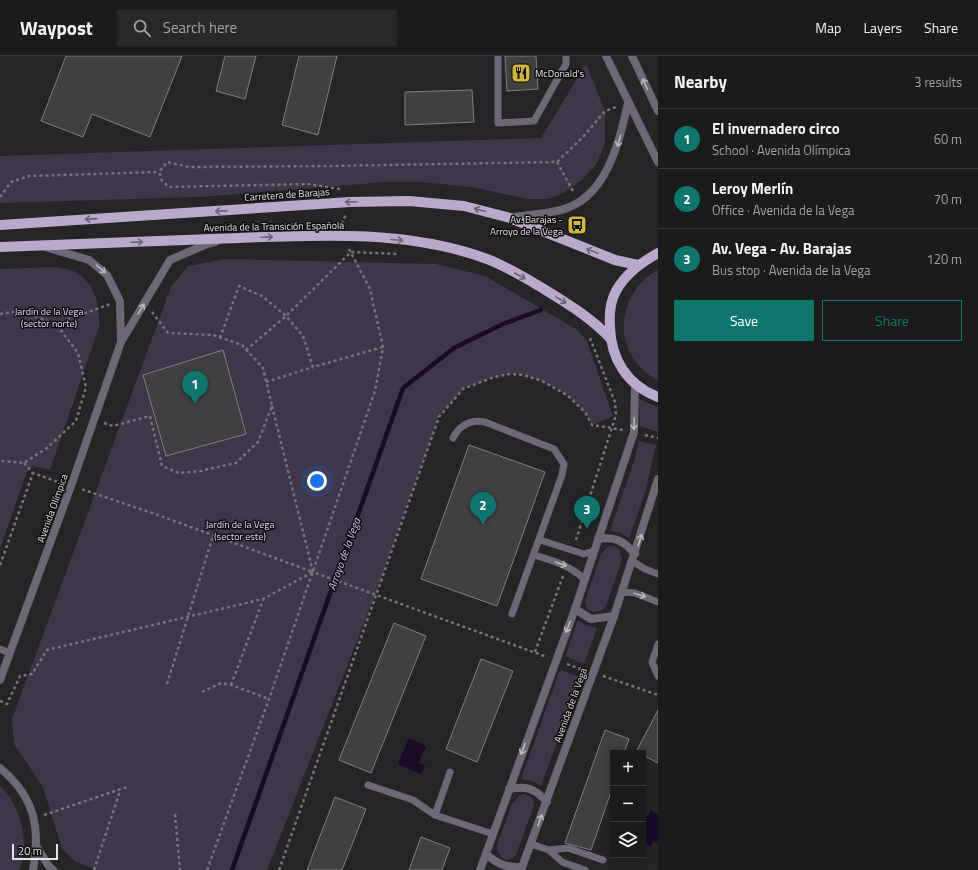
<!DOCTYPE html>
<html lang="en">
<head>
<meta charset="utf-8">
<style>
  body { margin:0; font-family:"Titillium Web",sans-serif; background:#292829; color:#f1f3f6 }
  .controls { position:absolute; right:12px; bottom:12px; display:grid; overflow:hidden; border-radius:0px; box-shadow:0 2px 10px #0003 }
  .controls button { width:36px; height:36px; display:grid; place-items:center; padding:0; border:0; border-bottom:1px solid #3a393b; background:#1c1b1c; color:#f1f3f6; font:20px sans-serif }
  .scale { position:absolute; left:12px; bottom:10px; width:46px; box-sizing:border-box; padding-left:4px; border:2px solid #e4e3e5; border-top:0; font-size:11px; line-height:14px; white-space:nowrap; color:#e4e3e5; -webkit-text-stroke:3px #0e0d0e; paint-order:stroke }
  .you { position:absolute; left:317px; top:425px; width:14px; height:14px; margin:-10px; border:3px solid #fff; border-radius:50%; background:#1a73e8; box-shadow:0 0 0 6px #1a73e833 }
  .badge { display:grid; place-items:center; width:26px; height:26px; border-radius:50%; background:#0f766e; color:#fff; font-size:13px; font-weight:700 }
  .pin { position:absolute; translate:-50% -33px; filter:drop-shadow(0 1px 2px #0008) }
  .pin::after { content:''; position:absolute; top:21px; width:14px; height:12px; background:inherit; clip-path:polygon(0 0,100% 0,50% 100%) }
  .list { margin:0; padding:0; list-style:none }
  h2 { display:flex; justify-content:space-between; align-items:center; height:52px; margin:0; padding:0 16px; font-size:17px }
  h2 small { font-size:13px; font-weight:400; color:#a0a1a3 }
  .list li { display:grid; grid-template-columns:26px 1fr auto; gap:12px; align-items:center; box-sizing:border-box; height:60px; padding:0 16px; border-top:1px solid #3a393b }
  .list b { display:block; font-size:15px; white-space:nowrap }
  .list p { margin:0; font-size:13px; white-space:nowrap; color:#a0a1a3 }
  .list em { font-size:13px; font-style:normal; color:#a0a1a3 }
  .actions { display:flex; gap:8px; padding:12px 16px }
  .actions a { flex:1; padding:9px 0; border:1px solid #0f766e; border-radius:0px; text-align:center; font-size:14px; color:#0f766e }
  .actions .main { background:#0f766e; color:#fff }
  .icon { flex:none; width:22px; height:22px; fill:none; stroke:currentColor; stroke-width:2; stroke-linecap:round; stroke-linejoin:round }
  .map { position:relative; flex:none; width:658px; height:814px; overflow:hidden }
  header { display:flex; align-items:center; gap:24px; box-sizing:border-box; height:56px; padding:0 20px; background:#1c1b1c; border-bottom:1px solid #3a393b }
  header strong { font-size:19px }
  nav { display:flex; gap:22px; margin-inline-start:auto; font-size:14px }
  .search { width:280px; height:36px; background:#292829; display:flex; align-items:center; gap:10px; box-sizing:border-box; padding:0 14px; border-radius:0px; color:#a0a1a3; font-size:15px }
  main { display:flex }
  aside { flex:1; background:#1c1b1c }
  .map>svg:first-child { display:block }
</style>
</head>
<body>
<header>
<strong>Waypost</strong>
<div class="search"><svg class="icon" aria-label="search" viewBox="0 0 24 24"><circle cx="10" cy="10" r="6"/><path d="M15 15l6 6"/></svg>Search here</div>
<nav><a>Map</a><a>Layers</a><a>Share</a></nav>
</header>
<main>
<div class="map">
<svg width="658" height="814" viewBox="0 0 658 814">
  <rect width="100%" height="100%" fill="#252426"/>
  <g fill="#40364a">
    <polygon points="586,8 605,55 605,87 597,107 583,123 565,136 548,143 527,143 472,131 420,126 386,126 199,141 0,147 0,100 541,82"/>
    <polygon points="226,203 436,208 485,220 576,273 587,285 613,360 592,369 585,356 567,339 542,325 523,319 510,318 494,321 463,333 439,361 375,539 267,814 98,814 76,806 62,793 43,731 14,688 12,663 171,231 188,210"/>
    <path d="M 56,211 C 62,213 72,213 77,217 C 96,230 100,250 99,271 L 50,414 L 33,410 L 27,416 L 0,493 L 0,213 Z"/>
    <path d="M 658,214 L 658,325 C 648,319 640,312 633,302 C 613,273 627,229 658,214 Z"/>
    <polygon points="639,343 658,351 658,376 640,370"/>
    <polygon points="639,385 656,389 645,437 629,482 621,477 610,475 635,402"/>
    <polygon points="609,490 614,490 619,493 622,504 606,550 602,554 593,556 587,553 585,545 601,498"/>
    <polygon points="578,564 587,570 597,572 584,608 565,600"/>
    <polygon points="560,614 580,621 541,730 532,725 521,723"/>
    <path d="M 0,730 C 20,748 31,788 19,814 L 0,814 Z"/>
    <polygon points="525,738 533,743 534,749 516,799 509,804 503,803 497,795 497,789 512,748 520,739"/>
  </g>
  <g fill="#190a26">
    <polygon points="409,682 426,690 419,707 425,710 421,718 398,708"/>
    <polygon points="650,754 658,758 658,783 657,787 653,785 651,790 643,787 643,761 644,758 649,760"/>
  </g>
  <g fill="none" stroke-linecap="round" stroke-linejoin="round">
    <polyline stroke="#190a26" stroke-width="4.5" points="232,814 403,332 454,292 503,268 541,254"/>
  </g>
  <g fill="#403f41" stroke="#807f82">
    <polygon points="66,0 182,0 150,81 92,58 83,81 41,65"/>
    <polygon points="225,0 256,0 245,43 216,35"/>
    <polygon points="299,0 337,0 318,79 282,69"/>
    <polygon points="505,0 536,0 538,33 507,35"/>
    <polygon points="472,34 474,66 405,69 405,36"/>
    <polygon points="223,294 246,378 166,400 143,319"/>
    <polygon points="469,389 545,416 497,550 421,523"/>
    <polygon points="394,567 426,580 371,717 339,704"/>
    <polygon points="481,603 513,615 477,706 446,693"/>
    <polygon points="658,654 658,707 643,699 643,697 636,696"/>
    <polygon points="605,674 629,683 624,697 613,697 613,730 591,794 565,787"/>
    <polygon points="335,741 366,753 342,814 307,814"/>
    <polygon points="421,781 450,792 442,814 409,814"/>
  </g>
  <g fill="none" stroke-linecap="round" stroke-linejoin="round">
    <g stroke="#767577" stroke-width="2.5" stroke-dasharray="3 3" stroke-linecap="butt">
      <polyline points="557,106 574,137"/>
      <polyline points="340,133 308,128 169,131 162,125 159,116 167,106 189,111 332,110 557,106 583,81 605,55 616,51"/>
      <polyline points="0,141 11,126 29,120 159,116"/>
      <polyline points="342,168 346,158"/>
      <polyline points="0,258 20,255 56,268 78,297 86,331 76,365 47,392 24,407 0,405"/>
      <polyline points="56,268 110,248"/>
      <polyline points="220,282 239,230 262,240 286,260 303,280 313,311 383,291"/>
      <polyline points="246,294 286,260 351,196 399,198"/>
      <polyline points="266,326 313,311"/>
      <polyline points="272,350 313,516 547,601"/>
      <polyline points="104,367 113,370 150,360 162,410 179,417 200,415 236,407 258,386 272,350 263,312 242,289 213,279 168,277 152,256"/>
      <polyline points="645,379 658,382"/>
      <polyline points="24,407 33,417 61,427"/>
      <polyline points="576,484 616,359 615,346 590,282"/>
      <polyline points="0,509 33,417"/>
      <polyline points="535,596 563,520"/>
      <polyline points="567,608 583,614"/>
      <polyline points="603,620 658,639"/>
      <polyline points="167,628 213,480"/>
      <polyline points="231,629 263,544"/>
      <polyline points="202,636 221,627 231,629 269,643"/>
      <polyline points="0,645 7,648 20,620 32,618 47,594 263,543 313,516 158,459 81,433"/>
      <polyline points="175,758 180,814"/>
      <polyline points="44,759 127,731"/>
      <polyline points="94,814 120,735"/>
      <polyline points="207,814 269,643 375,335 383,291 370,233 349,193"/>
      <polyline points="279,814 439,361 463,333 494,321 510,318 523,319 542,325 567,339 585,356 592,369 623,374"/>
    </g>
    <g stroke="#6e6776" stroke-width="7">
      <polyline points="498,0 498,67 534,65 566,8 566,0"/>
      <path d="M 453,382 C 460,369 470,363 485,366 L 554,393 L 564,408 L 562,419 L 512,558"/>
      <polyline points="540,484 584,498 594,495"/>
      <path d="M 534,499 C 553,505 570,509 584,523"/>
      <polyline points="632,505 645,513 658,518"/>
      <polyline points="622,536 635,537 658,546"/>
      <polyline points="658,588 652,606 658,620"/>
      <polyline points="0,593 9,597"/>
      <polyline points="450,716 435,759 493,778"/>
      <polyline points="368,729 413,744 435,759"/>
      <polyline points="531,788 549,794 562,806 585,814"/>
      <polyline points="549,794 568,792 603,804"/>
    </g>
    <g stroke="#6e6776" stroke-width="8">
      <polyline points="606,0 658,106"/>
      <polyline points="632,0 658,55"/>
      <path d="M 510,162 C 527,159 545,158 561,154 C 607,142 619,86 628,47"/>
      <polyline points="45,191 89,204 107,219 120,245 121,285"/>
      <path d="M 598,483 C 615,480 624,485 635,498"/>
      <polyline points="575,553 591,563 614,560"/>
      <polyline points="0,624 71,430 121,286 170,204 207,188 215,186"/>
      <path d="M 0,712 C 34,740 41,771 33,814"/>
      <path d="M 509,733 C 526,730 535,732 547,746"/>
      <polyline points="37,791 48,809 53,814"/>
      <path d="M 486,798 C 497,808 507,812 522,811"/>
      <polyline points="480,814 575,553 634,376 635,329"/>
      <polyline points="521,814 614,560 658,423"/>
    </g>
    <g stroke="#b9a9ca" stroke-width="10">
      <polyline points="0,169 350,146 409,145 464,150 510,162 615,204 638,209"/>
      <path d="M 0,191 C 70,188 141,186 211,183 C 300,180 401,171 487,203 C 508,211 533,226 552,238 C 573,251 593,264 610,282"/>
      <path d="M 658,197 C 641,207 626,217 616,235 C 610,246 609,258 610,271 C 611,303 627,329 658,341"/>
    </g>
  </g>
  <defs><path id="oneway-shaft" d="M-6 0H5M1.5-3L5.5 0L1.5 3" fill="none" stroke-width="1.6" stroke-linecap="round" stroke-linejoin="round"/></defs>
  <g stroke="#bbb8be">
    <use href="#oneway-shaft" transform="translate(645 28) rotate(-114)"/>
    <use href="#oneway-shaft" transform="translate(619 85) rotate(106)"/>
    <use href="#oneway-shaft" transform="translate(101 213) rotate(40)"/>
    <use href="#oneway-shaft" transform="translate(141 253) rotate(-59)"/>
    <use href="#oneway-shaft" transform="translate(634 368) rotate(92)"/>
    <use href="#oneway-shaft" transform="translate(640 484) rotate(-72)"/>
    <use href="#oneway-shaft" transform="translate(561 508) rotate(19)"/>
    <use href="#oneway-shaft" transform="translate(640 539) rotate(18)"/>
    <use href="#oneway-shaft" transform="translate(568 571) rotate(111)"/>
    <use href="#oneway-shaft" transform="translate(523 693) rotate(110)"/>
    <use href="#oneway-shaft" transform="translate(540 764) rotate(-70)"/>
  </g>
  <g stroke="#6c6375">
    <use href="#oneway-shaft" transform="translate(351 146) rotate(178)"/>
    <use href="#oneway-shaft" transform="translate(480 154) rotate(-165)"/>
    <use href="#oneway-shaft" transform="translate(221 155) rotate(176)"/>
    <use href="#oneway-shaft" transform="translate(91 163) rotate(176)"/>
    <use href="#oneway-shaft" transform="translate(267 181) rotate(-2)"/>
    <use href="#oneway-shaft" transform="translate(397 184) rotate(5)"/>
    <use href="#oneway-shaft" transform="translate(137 186) rotate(-2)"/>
    <use href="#oneway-shaft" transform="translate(592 195) rotate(-158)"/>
    <use href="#oneway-shaft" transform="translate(520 220) rotate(28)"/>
    <use href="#oneway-shaft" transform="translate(561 244) rotate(32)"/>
  </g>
  <defs>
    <symbol id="restaurant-square" viewBox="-11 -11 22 22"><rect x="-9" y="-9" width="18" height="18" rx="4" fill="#d2b735" stroke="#0e0d0e"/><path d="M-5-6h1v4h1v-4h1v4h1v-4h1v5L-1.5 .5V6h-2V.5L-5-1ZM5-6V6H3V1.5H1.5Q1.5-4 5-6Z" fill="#111"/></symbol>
    <symbol id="bus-square" viewBox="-11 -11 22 22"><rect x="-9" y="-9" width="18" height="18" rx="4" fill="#d2b735" stroke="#0e0d0e"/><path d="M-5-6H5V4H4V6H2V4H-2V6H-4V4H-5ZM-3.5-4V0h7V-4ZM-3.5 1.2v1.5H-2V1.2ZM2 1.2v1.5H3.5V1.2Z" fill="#111"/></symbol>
  </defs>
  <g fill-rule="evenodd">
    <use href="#restaurant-square" x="510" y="6" width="22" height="22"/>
    <use href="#bus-square" x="566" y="158" width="22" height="22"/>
  </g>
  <g text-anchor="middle" stroke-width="3" stroke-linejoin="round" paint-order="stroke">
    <g font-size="10" fill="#e4e3e5" stroke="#0e0d0e" text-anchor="start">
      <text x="535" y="21">McDonald's</text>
      <text x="563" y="167" text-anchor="end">Av. Barajas -<tspan x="563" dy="12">Arroyo de la Vega</tspan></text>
    </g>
    <g font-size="10" fill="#e4e3e5" stroke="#0e0d0e">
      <text transform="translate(287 138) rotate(-4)" y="4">Carretera de Barajas</text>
      <text transform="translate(274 170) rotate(-1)" y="4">Avenida de la Transición Española</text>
      <text transform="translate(52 452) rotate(-70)" y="4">Avenida Olímpica</text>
      <text transform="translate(570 649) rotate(-70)" y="4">Avenida de la Vega</text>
    </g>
    <g font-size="10" fill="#e5d4f9" stroke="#0e0d0e">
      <text x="49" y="259">Jardín de la Vega<tspan x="49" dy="12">(sector norte)</tspan></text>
      <text x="240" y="472">Jardín de la Vega<tspan x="240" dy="12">(sector este)</tspan></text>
    </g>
    <g font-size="11" font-style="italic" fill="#d7baf6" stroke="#0e0d0e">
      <text transform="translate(344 498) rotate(-70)" y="4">Arroyo de la Vega</text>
    </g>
  </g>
</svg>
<div class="controls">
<button>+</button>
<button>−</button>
<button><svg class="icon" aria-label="layers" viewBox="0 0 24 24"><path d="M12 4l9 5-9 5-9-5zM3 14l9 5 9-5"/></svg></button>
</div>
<div class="scale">20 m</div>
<div class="you"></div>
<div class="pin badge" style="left:195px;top:348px">1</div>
<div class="pin badge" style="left:483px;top:469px">2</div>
<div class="pin badge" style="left:587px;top:473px">3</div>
</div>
<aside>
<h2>Nearby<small>3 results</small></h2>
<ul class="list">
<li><span class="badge">1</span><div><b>El invernadero circo</b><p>School · Avenida Olímpica</p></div><em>60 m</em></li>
<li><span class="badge">2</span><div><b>Leroy Merlín</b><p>Office · Avenida de la Vega</p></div><em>70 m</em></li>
<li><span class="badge">3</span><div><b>Av. Vega - Av. Barajas</b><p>Bus stop · Avenida de la Vega</p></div><em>120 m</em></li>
</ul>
<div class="actions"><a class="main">Save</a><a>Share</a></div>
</aside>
</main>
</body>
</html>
